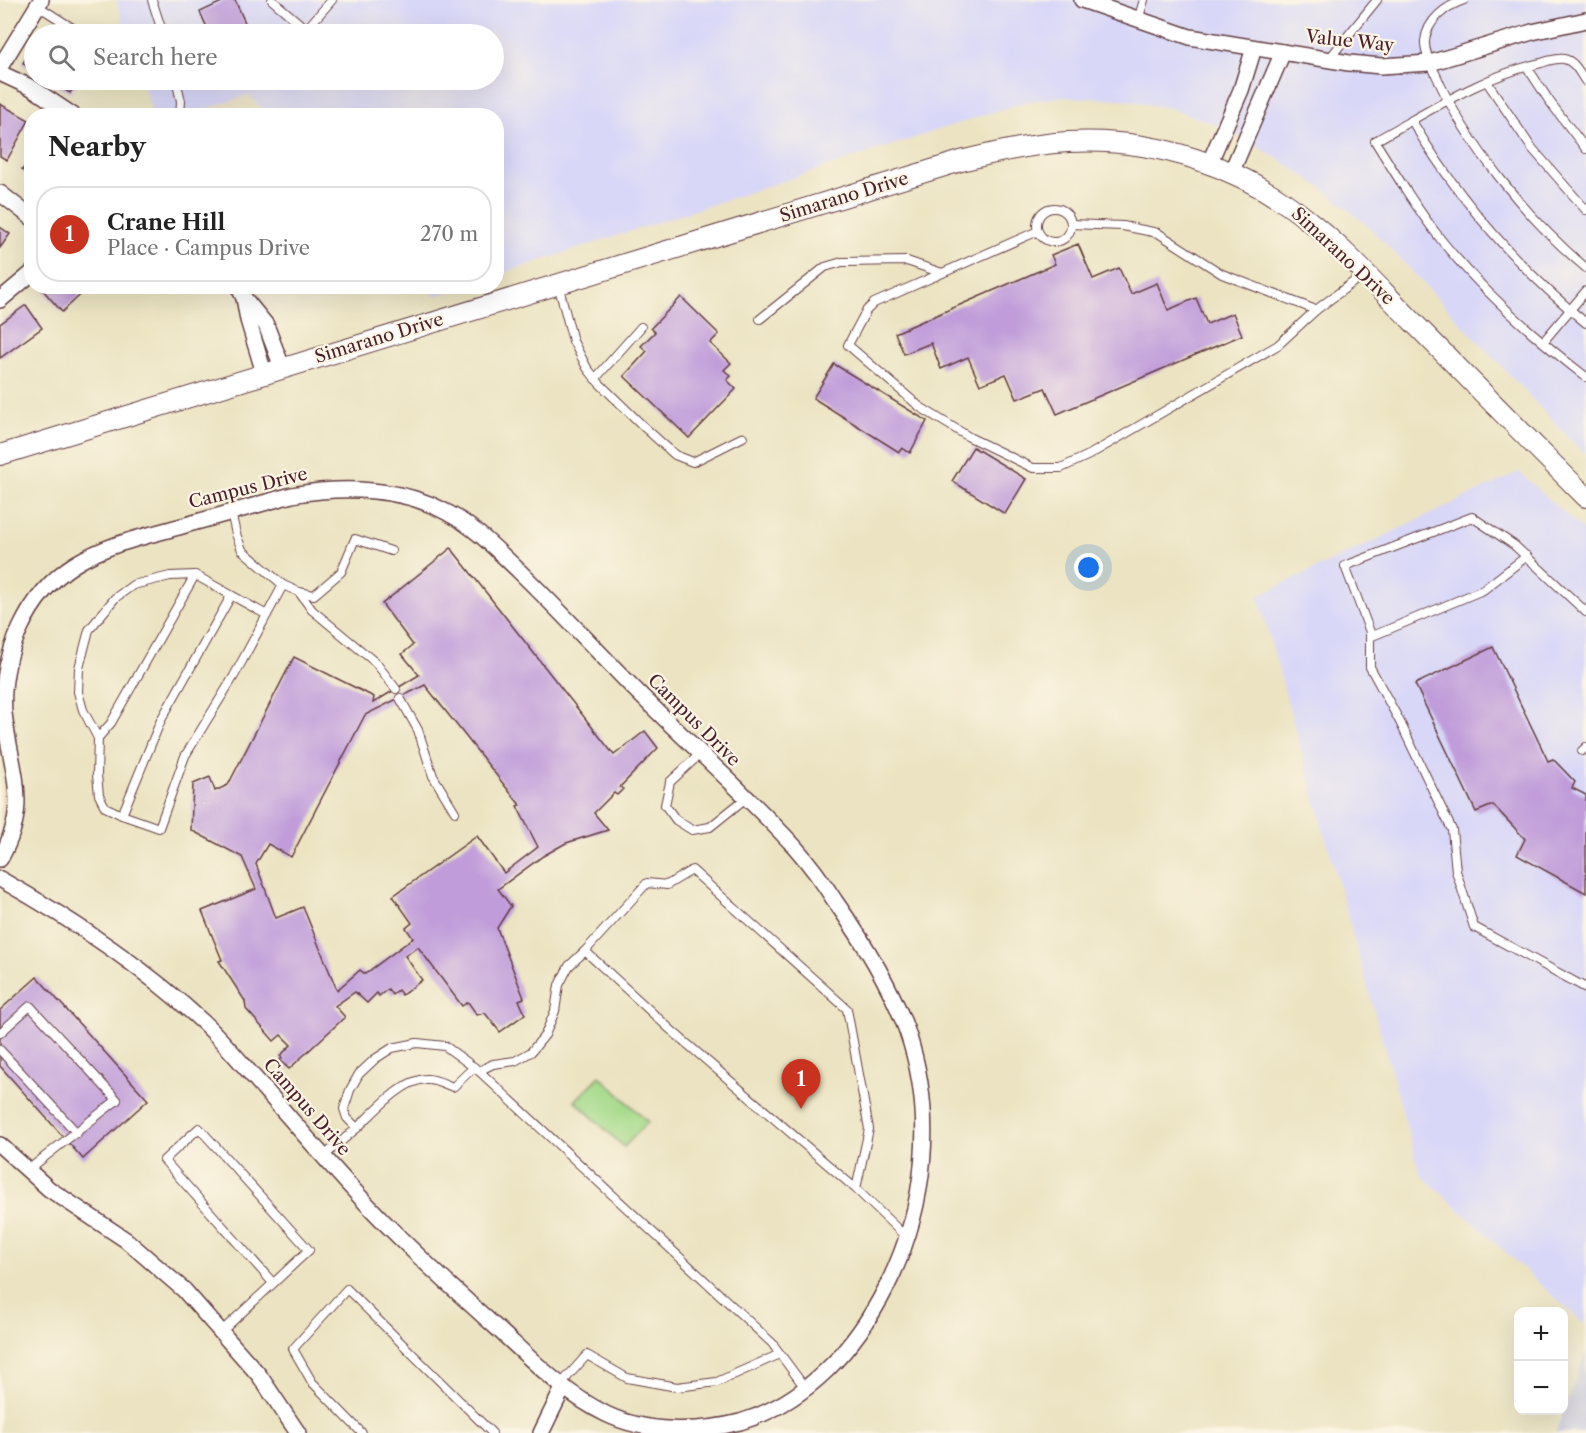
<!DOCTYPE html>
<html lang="en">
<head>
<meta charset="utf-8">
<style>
  body { margin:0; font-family:"Libre Caslon Text",serif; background:#f2f2f2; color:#222 }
  .controls { position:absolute; right:18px; bottom:18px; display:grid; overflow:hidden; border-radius:12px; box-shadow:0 6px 24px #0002 }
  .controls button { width:54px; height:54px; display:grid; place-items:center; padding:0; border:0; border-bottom:2px solid #e0e0e0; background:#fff; color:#222; font:30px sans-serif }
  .you { position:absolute; left:1089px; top:568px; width:21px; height:21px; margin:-15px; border:4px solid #fff; border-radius:50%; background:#1a73e8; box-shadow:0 0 0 9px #1a73e833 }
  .badge { display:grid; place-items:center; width:39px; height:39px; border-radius:50%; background:#c8321e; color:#fff; font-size:20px; font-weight:700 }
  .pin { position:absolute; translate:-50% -50px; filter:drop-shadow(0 2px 3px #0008) }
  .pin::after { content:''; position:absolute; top:32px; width:21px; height:18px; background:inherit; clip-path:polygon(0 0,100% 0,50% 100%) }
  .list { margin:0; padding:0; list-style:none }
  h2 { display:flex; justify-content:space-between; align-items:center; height:78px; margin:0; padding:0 24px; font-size:26px }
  h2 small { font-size:20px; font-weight:400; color:#767676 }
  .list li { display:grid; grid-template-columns:39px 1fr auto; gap:18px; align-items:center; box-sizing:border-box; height:96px; margin:0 12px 12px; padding:0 12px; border:2px solid #e0e0e0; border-radius:24px }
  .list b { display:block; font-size:22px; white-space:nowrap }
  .list p { margin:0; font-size:20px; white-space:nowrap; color:#767676 }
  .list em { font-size:20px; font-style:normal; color:#767676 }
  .icon { flex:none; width:33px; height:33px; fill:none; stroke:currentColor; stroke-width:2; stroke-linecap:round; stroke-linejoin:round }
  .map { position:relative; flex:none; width:1586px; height:1433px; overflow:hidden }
  .search { position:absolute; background:#fff; box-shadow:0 6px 24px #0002; left:24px; top:24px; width:480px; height:66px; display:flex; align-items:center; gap:15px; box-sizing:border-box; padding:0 21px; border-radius:33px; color:#767676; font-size:22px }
  .panel { position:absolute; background:#fff; box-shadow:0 6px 24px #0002; left:24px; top:108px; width:480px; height:186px; border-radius:24px }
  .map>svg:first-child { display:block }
</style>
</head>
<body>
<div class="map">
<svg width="1586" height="1433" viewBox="0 0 1586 1433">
  <rect width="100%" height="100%" fill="#fcf5e5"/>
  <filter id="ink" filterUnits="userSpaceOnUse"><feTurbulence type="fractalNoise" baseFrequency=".0167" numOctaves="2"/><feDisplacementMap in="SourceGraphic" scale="12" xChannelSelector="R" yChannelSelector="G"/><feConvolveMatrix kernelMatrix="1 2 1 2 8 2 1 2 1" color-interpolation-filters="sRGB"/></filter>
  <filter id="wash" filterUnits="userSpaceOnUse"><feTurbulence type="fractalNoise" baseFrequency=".008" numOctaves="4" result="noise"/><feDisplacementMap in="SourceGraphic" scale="24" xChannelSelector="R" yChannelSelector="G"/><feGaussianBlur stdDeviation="1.35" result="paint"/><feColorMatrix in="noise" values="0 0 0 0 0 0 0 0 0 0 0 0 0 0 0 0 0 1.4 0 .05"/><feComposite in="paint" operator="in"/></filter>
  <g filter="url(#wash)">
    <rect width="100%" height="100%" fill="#ebe3c1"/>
    <g fill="#d8d7f8">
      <polygon points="116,0 1586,0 1586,453 1582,452 1394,252 1363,222 1326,191 1280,160 1237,135 1215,124 1169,108 1121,99 1061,97 1030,101 1002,109 497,275 496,116 268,115 249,95 187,115 153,115 141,80 494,80 494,34 127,34"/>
      <polygon points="431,287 431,286 462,287 434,296"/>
      <polygon points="1519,472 1586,533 1586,1326 1420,1174 1258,596"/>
    </g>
    <polygon fill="#bfc2dd" points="1586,1352 1586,1433 1555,1433 1564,1410"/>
    <polygon fill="#a4da8a" stroke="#777c5a" stroke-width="1.5" points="600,1076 648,1122 624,1147 575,1101"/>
    <g id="blocks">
      <g fill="#c09dda" fill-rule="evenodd">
        <polygon points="226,0 235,0 250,34 210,34 200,12"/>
        <polygon points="34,44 34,71 23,63"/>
        <polygon points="48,80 78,80 70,93"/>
        <polygon points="0,104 29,120 7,160 0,156"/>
        <polygon points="32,159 32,178 22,170"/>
        <polygon points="0,227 10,234 0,248"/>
        <polygon points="1078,244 1093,279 1119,268 1131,294 1157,283 1168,310 1196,298 1207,324 1233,313 1242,335 1057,414 1045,388 1017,399 1006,374 980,385 968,357 941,369 931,343 904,354 895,333 1055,264 1051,255"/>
        <polygon points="45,286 90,286 62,312 42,289"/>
        <polygon points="681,297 719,334 710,343 731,363 724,370 731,376 727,380 736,389 689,438 624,376 647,351 641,346 655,332 651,328"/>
        <polygon points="26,305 42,328 0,358 0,324"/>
        <polygon points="834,364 927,421 910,453 902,448 899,452 813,398"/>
        <polygon points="973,447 1026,479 1005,514 952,481"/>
        <path d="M 451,548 L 614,755 L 645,731 L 658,748 L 620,787 L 623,789 L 617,795 L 614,793 L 594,813 L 608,830 L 566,843 L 543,856 L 498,889 L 511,906 L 497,928 L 524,998 L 519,1000 L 525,1014 L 500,1032 L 485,1013 L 477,1015 L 468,1002 L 462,1006 L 418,947 L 405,956 L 422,980 L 402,995 L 398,990 L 392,995 L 388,989 L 379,996 L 377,993 L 367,1003 L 355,992 L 335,1006 L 345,1017 L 289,1069 L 280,1060 L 282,1058 L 280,1056 L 291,1045 L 281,1035 L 274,1041 L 246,1009 L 245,1001 L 219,961 L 222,960 L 202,911 L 256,889 L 242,857 L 191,830 L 193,784 L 210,777 L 215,791 L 228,785 L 294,657 L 374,697 L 373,703 L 419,675 L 402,654 L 413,645 L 382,604 ZM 425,685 L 520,805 L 517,806 L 538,847 L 504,873 L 477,836 L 393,896 L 412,923 L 406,928 L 413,938 L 365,974 L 360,970 L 337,990 L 303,907 L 276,918 L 256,864 L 268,844 L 291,857 L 365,715 Z"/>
        <polygon points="1493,647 1548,761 1553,759 1575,782 1572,788 1586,795 1586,893 1517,855 1525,839 1493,805 1476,812 1415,684"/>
        <polygon points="37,977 148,1100 83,1159 0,1066 0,1010"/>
      </g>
    </g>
  </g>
  <g filter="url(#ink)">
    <use href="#blocks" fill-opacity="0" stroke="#623c42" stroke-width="1.5"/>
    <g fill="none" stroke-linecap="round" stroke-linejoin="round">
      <defs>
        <g id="service">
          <polyline points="152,0 163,34"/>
          <polyline points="272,0 306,29"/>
          <path d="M 1464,0 C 1446,6 1427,20 1425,41 C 1424,52 1431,64 1436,75 C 1466,144 1529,220 1586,268"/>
          <polyline points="38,6 82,34"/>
          <polyline points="1138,20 1144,0"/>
          <polyline points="302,34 332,0"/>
          <polyline points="1329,59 1377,0"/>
          <polyline points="1527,67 1550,102 1586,149"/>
          <polyline points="176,80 181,101 180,116"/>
          <polyline points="1487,82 1531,147 1586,210"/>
          <path d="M 1586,82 C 1580,74 1575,61 1564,59 C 1557,58 1548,61 1541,63 C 1482,76 1428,112 1375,141 C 1396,175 1417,209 1442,241 C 1484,293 1533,336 1586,377"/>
          <path d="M 1412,121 C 1458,199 1516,266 1586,323"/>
          <circle cx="1054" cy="225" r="17"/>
          <polyline points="1071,224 1123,226 1158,233 1222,274 1316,310"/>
          <polyline points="1038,231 874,303 866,311 848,345 920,407 969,437 1033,468 1061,468 1089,455 1278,345 1316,310 1364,274"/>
          <polyline points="558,284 573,341 587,368 599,383 643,426 675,455 693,462 743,437"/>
          <polyline points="760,319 825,267 842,262 907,261 942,273"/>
          <polyline points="1543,342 1586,291"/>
          <polyline points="595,379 641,327"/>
          <polyline points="231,512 236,534 242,550 283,585 234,676 185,756 159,828 122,815 105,807 99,795 97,775 98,738 83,710 78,692 79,668 89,630 115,598 133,585 170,576 195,575 267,615"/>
          <polyline points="283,585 299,592 314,595 341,572 355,539 391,551"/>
          <polyline points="299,592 312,610 376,663 396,689"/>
          <polyline points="1586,612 1514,545 1472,517 1345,566 1370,632 1370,667 1399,720 1452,830 1456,871 1474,927 1586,988"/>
          <polyline points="1370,637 1483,590 1527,556"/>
          <polyline points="400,698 418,730 433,776 455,812"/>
          <polyline points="98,738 111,723 195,575"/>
          <polyline points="1582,751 1586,747"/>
          <polyline points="700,754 670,782 665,805 676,820 692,830 710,827 746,798"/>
          <polyline points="122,815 161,720 231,596"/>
          <polyline points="0,1033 30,1006 117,1100 28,1170"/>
          <polyline points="0,1050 77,1133"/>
          <polyline points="479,1071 493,1064 515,1061 531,1052 545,1035 555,1011 559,985 569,966 585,951"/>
          <path d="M 357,1128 C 374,1112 402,1080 426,1079 C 434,1078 445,1084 453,1087 L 474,1067"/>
          <polyline points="324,1156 357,1128 347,1118 344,1109 350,1090 359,1074 375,1059 392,1048 417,1043 445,1046 479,1071 772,1343 806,1389"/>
          <polyline points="856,1189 671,1030 585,951 647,883 667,885 692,870 847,1009 869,1129 856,1189 907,1238"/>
          <polyline points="222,1331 309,1250 199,1128 164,1160 273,1283"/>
          <polyline points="560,1385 587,1355 627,1378 677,1387 717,1382 780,1354"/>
          <polyline points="362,1433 312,1382 293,1349 347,1289 492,1433"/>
        </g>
        <g id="minor">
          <polyline points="1082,0 1190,37 1349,63 1381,66 1430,63 1532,32 1586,20"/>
          <polyline points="0,67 41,0"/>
          <polyline points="0,73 32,88 74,116"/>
          <polyline points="1209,164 1241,90 1254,48"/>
          <polyline points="1231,173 1283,52"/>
          <polyline points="0,193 32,218"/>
          <polyline points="238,286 244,298 266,325 282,367"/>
          <polyline points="244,298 248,320 264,373"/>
          <polyline points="0,300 32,273"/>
          <path d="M 0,859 C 32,804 10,769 4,713 C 0,657 27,594 75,564 C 107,544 146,536 182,526 C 219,516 256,505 292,495 C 343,486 402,487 448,513 C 475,527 497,550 519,571 C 552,603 583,636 615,669 C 673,730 737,784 794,846 C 809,863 823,882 835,901 C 864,942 890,984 907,1031 C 936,1115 926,1208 887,1286 C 856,1348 807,1402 740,1422 C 698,1433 645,1433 606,1414 C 565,1394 532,1360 498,1329 C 448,1284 396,1237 350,1186 C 317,1150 285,1112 252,1075 C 237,1058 222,1040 205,1024 C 144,967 73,920 0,879"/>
          <polyline points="0,1145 49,1189 126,1240 184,1290 259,1375 298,1433"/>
          <polyline points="541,1433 563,1388"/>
        </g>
        <path id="tertiary" d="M 0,455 L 961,161 C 996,152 1031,144 1068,142 C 1154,137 1242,166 1309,221 C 1347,251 1379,288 1413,322 C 1471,381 1528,439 1586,497"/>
      </defs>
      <use href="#service" stroke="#623c42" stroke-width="10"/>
      <use href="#minor" stroke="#623c42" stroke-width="18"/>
      <use href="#tertiary" stroke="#623c42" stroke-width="22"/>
      <use href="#service" stroke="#fff" stroke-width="8"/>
      <use href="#minor" stroke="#fff" stroke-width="15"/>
      <use href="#tertiary" stroke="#fff" stroke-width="20"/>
    </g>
  </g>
  <g text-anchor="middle" stroke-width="4.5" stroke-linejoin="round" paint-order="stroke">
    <g font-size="18" fill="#4a1f2b" stroke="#fcf5e5">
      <text transform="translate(1350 41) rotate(6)" y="6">Value Way</text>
      <text transform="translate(844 197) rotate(-17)" y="6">Simarano Drive</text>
      <text transform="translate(1343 256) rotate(43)" y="6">Simarano Drive</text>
      <text transform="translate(379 338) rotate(-17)" y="6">Simarano Drive</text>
      <text transform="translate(248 488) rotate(-14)" y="6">Campus Drive</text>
      <text transform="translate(694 720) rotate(45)" y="6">Campus Drive</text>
      <text transform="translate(307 1107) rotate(49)" y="6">Campus Drive</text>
    </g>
  </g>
</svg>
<div class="controls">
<button>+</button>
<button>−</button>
</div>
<div class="you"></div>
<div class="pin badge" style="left:801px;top:1109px">1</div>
<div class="search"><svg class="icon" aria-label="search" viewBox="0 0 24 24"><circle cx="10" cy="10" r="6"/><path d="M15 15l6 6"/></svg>Search here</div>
<section class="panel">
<h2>Nearby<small></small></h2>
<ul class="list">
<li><span class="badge">1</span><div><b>Crane Hill</b><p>Place · Campus Drive</p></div><em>270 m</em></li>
</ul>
</section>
</div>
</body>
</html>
